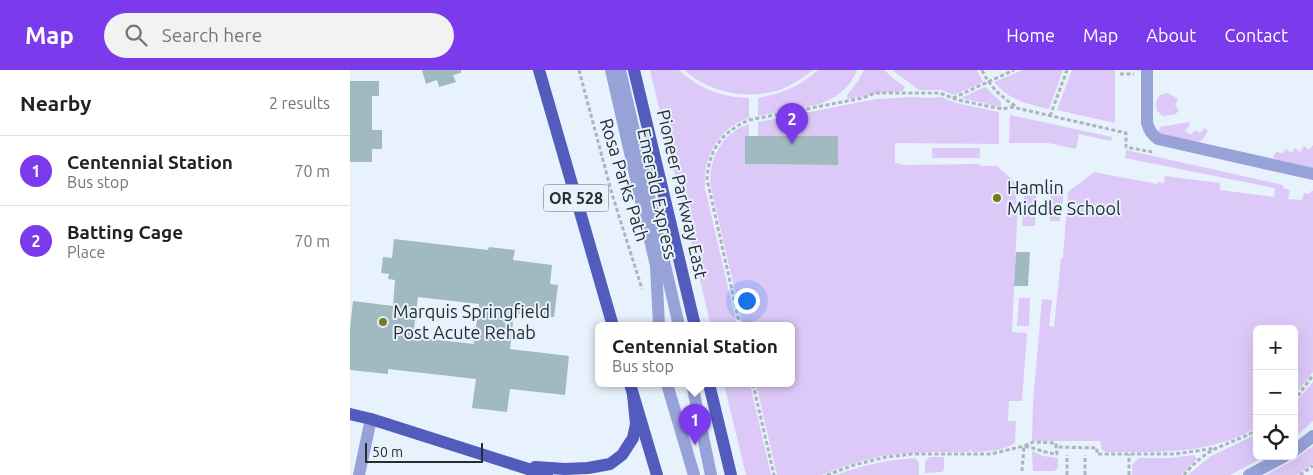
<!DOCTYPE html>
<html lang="en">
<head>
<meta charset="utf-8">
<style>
  body { margin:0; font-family:Ubuntu,sans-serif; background:#f2f2f2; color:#222 }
  .controls { position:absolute; right:15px; bottom:15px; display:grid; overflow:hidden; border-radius:8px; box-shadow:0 5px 20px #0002 }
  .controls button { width:45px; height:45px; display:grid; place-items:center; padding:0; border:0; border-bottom:1px solid #e0e0e0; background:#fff; color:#222; font:25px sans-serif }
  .scale { position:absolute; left:15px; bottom:12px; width:118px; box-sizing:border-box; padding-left:5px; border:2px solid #262d33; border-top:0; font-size:14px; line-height:18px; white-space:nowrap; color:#262d33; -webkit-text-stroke:4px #e7f2fc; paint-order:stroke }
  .you { position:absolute; left:396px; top:230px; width:18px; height:18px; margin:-12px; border:4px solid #fff; border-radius:50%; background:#1a73e8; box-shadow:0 0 0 8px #1a73e833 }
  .badge { display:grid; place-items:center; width:32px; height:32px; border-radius:50%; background:#7c3aed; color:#fff; font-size:16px; font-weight:700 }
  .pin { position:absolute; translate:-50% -41px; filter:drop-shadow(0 1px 2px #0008) }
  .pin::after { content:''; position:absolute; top:26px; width:18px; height:15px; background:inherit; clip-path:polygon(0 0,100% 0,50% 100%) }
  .popup { position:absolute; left:245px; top:252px; width:200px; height:65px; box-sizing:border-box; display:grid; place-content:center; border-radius:8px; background:#fff; filter:drop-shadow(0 1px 4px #0005); font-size:16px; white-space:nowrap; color:#767676 }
  .popup b { font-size:19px; color:#222 }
  .popup::after { content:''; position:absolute; left:50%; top:100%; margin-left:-10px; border:10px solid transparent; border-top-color:#fff }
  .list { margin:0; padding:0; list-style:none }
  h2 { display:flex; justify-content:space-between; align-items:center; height:65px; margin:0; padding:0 20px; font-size:21px }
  h2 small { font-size:16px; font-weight:400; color:#767676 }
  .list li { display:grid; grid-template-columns:32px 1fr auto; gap:15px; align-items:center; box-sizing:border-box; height:70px; padding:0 20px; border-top:1px solid #e0e0e0 }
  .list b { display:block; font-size:19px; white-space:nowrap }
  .list p { margin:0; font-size:16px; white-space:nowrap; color:#767676 }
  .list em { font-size:16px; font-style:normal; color:#767676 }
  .icon { flex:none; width:28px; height:28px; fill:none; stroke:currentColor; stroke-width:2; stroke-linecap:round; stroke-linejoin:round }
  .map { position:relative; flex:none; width:963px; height:405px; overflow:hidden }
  header { display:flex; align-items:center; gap:30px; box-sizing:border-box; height:70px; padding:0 25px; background:#7c3aed; color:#fff }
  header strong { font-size:24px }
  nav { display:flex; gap:28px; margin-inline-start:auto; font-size:18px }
  .search { width:350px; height:45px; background:#f2f2f2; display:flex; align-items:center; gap:12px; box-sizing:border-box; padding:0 18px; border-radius:28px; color:#767676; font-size:19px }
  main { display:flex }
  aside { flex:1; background:#fff }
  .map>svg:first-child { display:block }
</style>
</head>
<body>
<header>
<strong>Map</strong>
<div class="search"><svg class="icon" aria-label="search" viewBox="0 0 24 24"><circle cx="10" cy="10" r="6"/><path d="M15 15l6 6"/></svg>Search here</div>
<nav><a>Home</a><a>Map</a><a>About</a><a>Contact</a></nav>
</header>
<main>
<aside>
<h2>Nearby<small>2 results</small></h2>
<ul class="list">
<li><span class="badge">1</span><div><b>Centennial Station</b><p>Bus stop</p></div><em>70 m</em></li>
<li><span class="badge">2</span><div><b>Batting Cage</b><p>Place</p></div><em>70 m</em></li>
</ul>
</aside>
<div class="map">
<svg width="963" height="405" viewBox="0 0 963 405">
  <rect width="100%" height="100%" fill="#e7f2fc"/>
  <g fill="#ddc9f8">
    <path d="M 300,0 L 329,0 C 349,19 372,27 399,28 L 399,48 C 368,58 353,86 355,118 L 387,256 L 361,256 Z"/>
    <path d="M 334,0 L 463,0 C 455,7 446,12 437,17 C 403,32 361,24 334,0 Z"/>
    <path d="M 468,0 L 507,0 C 501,17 486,28 470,34 L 408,46 L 408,28 C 433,23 449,17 468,0 Z"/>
    <polygon points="514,0 534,0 544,9 555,17 553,21 529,23 498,29 497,25 508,11"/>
    <polygon points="542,0 627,0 633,12 604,25 592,20 569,20"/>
    <path d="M 673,0 L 713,0 L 699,39 C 676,33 660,31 644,12 Z"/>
    <polygon points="722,0 765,0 765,53 707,40"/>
    <polygon points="635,17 651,32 651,37 611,28"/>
    <path d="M 818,23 L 828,29 L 825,35 L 829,40 L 826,44 L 813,46 L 807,41 C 805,31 807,24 818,23 Z"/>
    <path d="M 564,27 L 577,28 L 591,27 L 606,33 L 649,42 L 649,74 L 545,73 L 545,93 L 552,94 L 552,95 L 630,94 L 630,96 L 647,96 L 667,114 L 666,131 L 668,132 L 662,262 L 677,263 L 672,331 L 659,331 L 658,351 L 666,351 L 665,373 C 651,382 638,381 622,382 L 620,379 L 619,382 L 580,382 L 548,384 L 531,386 L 504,393 L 471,405 L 427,405 L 406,314 L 441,314 L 441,256 L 393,256 L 361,117 C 357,90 373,62 399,54 L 399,66 L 395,66 L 395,94 L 488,95 L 488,66 L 408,66 L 408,52 L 526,29 Z"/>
    <polygon points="660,45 762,67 761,71 729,64 726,79 698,73 659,73"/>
    <path d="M 839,52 L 840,54 L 835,61 L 841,65 L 845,60 L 850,63 L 854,58 L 858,61 C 855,67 852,72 845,72 L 811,64 C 808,61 809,60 810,57 Z"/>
    <polygon points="963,75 963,98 923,89 924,85 927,81 932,84 936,79 941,83 945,78 950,82 954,76 959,80"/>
    <rect x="582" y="78" width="48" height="10"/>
    <path d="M 776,80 L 933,115 L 933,118 L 940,120 L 938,129 L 952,130 L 954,123 L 960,124 L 961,121 L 963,121 L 963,302 L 944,326 L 944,259 L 907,259 L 907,357 C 861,385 809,382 757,382 L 752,380 L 750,371 L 682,371 L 683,332 L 692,229 L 702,230 L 699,256 L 704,257 L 711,189 L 713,188 L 718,122 L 744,102 L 807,114 L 808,112 L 814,113 L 815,106 L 870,113 L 870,120 L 924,127 L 925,118 L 775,88 Z"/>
    <polygon points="674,121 687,121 685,156 672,156"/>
    <polygon points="701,121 714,121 710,151 700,151"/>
    <polygon points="669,228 680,228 679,256 667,256"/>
    <polygon points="963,312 963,351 944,368 944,334"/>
    <polygon points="374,314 400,314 421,405 396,405"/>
    <polygon points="907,364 907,386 916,386 880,405 838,405 861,386"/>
    <polygon points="963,376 963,394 947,405 916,405 944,390"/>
    <polygon points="682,381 693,386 708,388 708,398 704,401 683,401"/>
    <polygon points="844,385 847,389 831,405 782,405 782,395 789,388 820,388"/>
    <polygon points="580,387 594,387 594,399 592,402 575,403 575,391"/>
    <path d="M 565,388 L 569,393 L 569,405 L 486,405 C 512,395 537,390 565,388 Z"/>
  </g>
  <g fill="#a1b9c1" fill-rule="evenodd">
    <polygon points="72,0 111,0 111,3 103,5 106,12 89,17 87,10 76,14"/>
    <polygon points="0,11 29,11 29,26 22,26 22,60 32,60 32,79 22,79 22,92 0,92"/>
    <polygon points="395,66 488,66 488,95 395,94"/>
    <path d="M 44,169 L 138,180 L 139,177 L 165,180 L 163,190 L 202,195 L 200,214 L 208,215 L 204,247 L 164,243 L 160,279 L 219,286 L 215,325 L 160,319 L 157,342 L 122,338 L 126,309 L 38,299 L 38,304 L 0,300 L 0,258 L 3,231 L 43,236 L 45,210 L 38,209 L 39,204 L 31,203 L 33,187 L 42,188 ZM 68,227 L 129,234 L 124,274 L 63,267 Z"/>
    <polygon points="666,182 680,182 678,216 664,216"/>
  </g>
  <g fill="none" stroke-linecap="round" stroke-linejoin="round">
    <g stroke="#abb5bd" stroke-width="3" stroke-dasharray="4 2.5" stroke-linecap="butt">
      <polyline points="229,0 262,124 292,219"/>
      <path d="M 632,0 C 640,17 651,27 667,37"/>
      <polyline points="770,4 784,4"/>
      <polyline points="603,28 664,0"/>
      <polyline points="700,46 717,0"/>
      <path d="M 390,256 L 357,109 C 359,79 372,62 399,50 L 513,28 L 525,23 L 590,23 L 608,30 L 652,39 L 662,37 L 776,63 L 776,77 L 802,82"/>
      <polyline points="403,314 424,405"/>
      <polyline points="944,331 963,305"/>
      <path d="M 672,401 L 674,376 C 686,378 694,383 707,384 L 706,377"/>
      <polyline points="477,405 504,395 536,387 562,384 641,384 674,376 683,372 706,373 706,377 747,378 747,384 825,384 866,378"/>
      <polyline points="717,405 717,385"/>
      <polyline points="735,405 735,385"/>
      <polyline points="779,405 779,384"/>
      <path d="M 834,405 C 842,395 855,383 867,378 C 881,372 894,367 907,360"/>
      <polyline points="950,405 963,396"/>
    </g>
    <g stroke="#97a2d8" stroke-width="12">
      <polyline points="261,0 306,196 309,256"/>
      <polyline points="270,0 329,256"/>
      <path d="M 797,0 L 797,53 C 799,60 802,65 808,69 L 963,104"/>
      <polyline points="317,314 344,405"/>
      <polyline points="342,314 361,405"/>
      <polyline points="944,381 963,366"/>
      <polyline points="9,405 21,349"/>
      <polyline points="899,405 935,386"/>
    </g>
    <g stroke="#515cbd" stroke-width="12">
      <polyline points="189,0 263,256"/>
      <polyline points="284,0 345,256"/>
      <polyline points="280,314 307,405"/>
      <polyline points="359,314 381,405"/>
      <polyline points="0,344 21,349 197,405"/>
      <polyline points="185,397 215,399 238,398 260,394 272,385 283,368 286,354 283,325"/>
    </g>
  </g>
  <g fill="#7e761a" stroke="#e7f2fc" stroke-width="2">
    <circle cx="647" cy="128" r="5"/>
    <circle cx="33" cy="252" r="5"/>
  </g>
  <g text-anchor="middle" stroke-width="4" stroke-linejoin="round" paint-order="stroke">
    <rect fill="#e7f2fc" stroke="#60686f" stroke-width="1" x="193.5" y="114.5" width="65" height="27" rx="4"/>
    <g font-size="16" font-weight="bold" fill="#262d33">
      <text x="226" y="134">OR 528</text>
    </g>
    <g font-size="18" fill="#262d33" stroke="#e7f2fc">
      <text transform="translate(274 110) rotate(73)" y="6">Rosa Parks Path</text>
      <text transform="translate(307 124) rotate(78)" y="6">Emerald Express</text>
      <text transform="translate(332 124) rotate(77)" y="6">Pioneer Parkway East</text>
    </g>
    <g font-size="18" fill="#262d33" stroke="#e7f2fc" text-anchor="start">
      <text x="657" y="124">Hamlin<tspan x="657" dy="21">Middle School</tspan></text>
      <text x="43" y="248">Marquis Springfield<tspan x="43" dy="21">Post Acute Rehab</tspan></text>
    </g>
  </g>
</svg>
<div class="controls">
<button>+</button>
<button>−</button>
<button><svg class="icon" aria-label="locate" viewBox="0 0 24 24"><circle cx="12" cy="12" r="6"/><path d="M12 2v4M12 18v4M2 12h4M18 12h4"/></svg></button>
</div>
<div class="scale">50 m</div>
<div class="you"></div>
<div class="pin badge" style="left:345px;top:375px">1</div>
<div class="popup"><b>Centennial Station</b>Bus stop</div>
<div class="pin badge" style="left:442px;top:74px">2</div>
</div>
</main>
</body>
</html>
